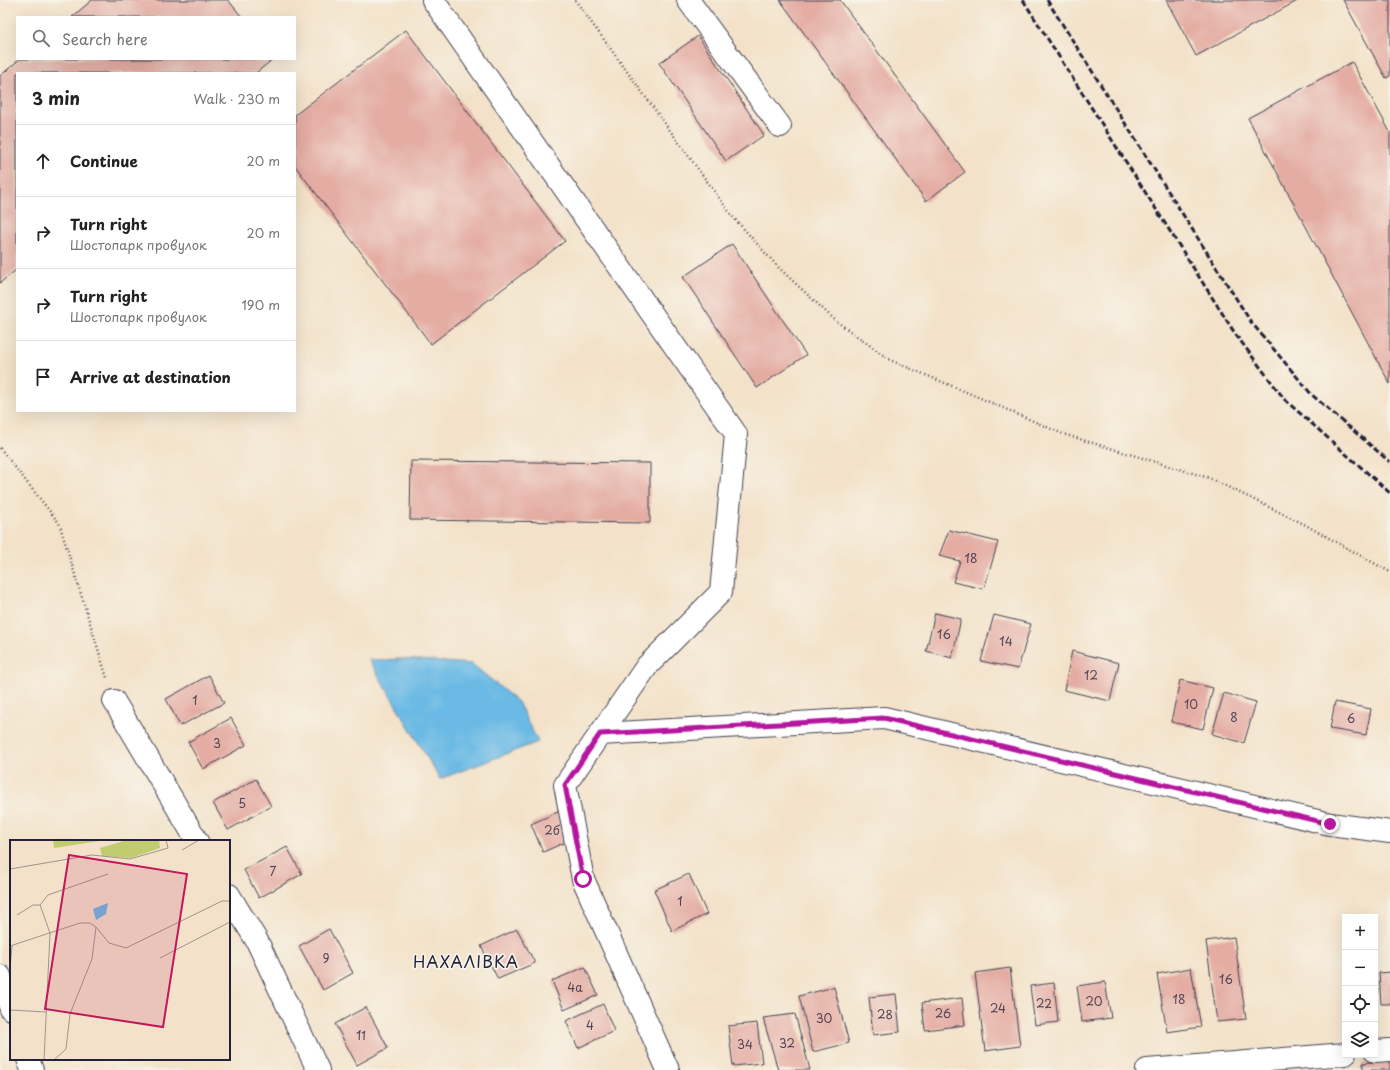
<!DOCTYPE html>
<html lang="en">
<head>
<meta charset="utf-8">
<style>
  body { margin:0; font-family:"Playpen Sans",sans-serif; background:#f6f6f6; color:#222 }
  .controls { position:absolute; right:12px; bottom:12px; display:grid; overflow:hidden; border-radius:0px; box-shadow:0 4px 16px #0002 }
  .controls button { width:36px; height:36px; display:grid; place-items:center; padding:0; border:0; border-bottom:1px solid #e0e0e0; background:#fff; color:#222; font:20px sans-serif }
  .stop { position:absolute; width:12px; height:12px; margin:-9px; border:3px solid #b5179e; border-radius:50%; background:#fff }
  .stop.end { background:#b5179e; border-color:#fff; box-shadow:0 1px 4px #0008 }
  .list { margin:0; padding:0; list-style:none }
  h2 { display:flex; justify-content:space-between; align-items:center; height:52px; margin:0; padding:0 16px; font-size:17px }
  h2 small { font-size:13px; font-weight:400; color:#767676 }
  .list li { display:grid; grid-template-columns:26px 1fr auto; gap:12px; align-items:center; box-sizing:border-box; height:72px; padding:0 16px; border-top:1px solid #e0e0e0 }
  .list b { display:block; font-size:15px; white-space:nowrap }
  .list p { margin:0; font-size:13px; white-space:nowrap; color:#767676 }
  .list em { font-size:13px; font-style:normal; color:#767676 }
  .icon { flex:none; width:22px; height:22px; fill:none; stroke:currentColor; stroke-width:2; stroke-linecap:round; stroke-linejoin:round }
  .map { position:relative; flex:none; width:1390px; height:1070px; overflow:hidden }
  .search { position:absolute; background:#fff; box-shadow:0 4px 16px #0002; left:16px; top:16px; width:280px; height:44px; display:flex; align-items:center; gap:10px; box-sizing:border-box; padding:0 14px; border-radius:0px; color:#767676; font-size:15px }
  .panel { position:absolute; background:#fff; box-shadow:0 4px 16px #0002; left:16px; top:72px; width:280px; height:340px; border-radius:0px }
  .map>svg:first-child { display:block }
</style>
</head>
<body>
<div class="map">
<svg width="1390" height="1070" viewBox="0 0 1390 1070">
  <rect width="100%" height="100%" fill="#f7f3e8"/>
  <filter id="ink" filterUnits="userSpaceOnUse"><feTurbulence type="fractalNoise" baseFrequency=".025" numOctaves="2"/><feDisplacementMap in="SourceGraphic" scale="8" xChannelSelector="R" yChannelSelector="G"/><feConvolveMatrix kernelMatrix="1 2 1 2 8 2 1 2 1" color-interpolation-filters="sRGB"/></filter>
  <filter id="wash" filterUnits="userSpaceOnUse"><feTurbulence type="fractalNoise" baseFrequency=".012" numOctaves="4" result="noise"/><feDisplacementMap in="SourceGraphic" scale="16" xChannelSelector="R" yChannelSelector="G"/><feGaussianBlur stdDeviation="0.9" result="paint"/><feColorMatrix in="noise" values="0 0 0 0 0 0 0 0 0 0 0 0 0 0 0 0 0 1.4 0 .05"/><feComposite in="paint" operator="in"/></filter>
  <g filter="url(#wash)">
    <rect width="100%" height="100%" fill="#f3e2c9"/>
    <polygon fill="#6bbae5" stroke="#466e90" points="405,659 472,664 518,702 538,742 440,779 369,660"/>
    <g id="blocks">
      <g fill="#e4aca3">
        <polygon points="92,0 228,0 242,17 72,17"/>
        <polygon points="780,0 840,0 965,172 926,201"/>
        <polygon points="1166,0 1299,0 1196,56"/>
        <polygon points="1343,0 1390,0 1390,76 1386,78"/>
        <polygon points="406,30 565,241 431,344 295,166 295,115"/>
        <polygon points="698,36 764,135 726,161 659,63"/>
        <polygon points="20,59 273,59 256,73 17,73 17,269 0,283 0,76"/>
        <polygon points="1352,62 1390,132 1390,384 1248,118"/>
        <polygon points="732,244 806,355 757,388 683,277"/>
        <polygon points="411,461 650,463 650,523 410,520"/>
        <polygon points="949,530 998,542 984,589 953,582 960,561 939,556"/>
        <polygon points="935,613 961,619 952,658 926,651"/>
        <polygon points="994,615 1031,624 1018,669 981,661"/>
        <polygon points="1072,651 1119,663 1110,701 1064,690"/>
        <polygon points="209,675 224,703 180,726 166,699"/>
        <polygon points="1180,680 1213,688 1203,729 1171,722"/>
        <polygon points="1224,693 1256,702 1244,743 1212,734"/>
        <polygon points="1335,702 1371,709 1366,735 1330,729"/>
        <polygon points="231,718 246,745 203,769 188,742"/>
        <polygon points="256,779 271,806 228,830 213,803"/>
        <polygon points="560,811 573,839 543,852 531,824"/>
        <polygon points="287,847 302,874 259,898 244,870"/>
        <polygon points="689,874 707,914 672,931 654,890"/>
        <polygon points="329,929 353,973 323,990 299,946"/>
        <polygon points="517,929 535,963 498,979 481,946"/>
        <polygon points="1234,937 1246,1019 1217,1022 1206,941"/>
        <polygon points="585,967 598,995 564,1010 552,981"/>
        <polygon points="1010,968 1020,1046 985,1051 975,973"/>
        <polygon points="1191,968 1201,1027 1167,1032 1157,974"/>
        <polygon points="1390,972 1390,1004 1381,1004 1379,973"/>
        <polygon points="1105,982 1111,1018 1082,1022 1077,986"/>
        <polygon points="1054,983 1058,1022 1035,1025 1030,986"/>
        <polygon points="834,987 849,1043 813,1052 799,996"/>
        <polygon points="896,994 900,1032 873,1035 869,997"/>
        <polygon points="962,998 965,1025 925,1030 922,1003"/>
        <polygon points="603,1004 614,1031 578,1048 566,1021"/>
        <polygon points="366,1007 388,1048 357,1065 335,1024"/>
        <polygon points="795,1014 810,1070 778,1070 763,1018"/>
        <polygon points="757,1023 762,1063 733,1066 728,1026"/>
        <polygon points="1390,1060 1390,1070 1363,1070 1363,1063"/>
      </g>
    </g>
  </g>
  <g filter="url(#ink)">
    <use href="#blocks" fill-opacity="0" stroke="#413f50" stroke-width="1"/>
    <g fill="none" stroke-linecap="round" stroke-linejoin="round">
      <defs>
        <g id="minor">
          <polyline points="433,0 736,434 721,592 647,666 600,734"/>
          <polyline points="688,0 780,126"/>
          <polyline points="114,701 197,841"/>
          <polyline points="229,895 257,941 318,1070"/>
          <polyline points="0,976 11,1009"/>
          <polyline points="1375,1051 1390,1050"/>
          <polyline points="28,1059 32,1070"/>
          <polyline points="668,1070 583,879 565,785 600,734 884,718 1330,824 1390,832"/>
          <polyline points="1147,1070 1345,1054"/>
        </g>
      </defs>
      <use href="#minor" stroke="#413f50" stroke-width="24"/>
      <g stroke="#413f50" stroke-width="2.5" stroke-dasharray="1 3" stroke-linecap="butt">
        <polyline points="575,0 733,217 779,268 836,321 890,360 971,394 1063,434 1209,478 1302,523 1390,572"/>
        <polyline points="0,448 59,523 107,678"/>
      </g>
      <use href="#minor" stroke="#fff" stroke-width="22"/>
      <g stroke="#22223b" stroke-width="3" stroke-dasharray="6 3" stroke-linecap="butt">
        <polyline points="1023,0 1236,335 1285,400 1390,493"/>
        <polyline points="1047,0 1251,322 1312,395 1390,462"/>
      </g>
    </g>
  </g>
  <g fill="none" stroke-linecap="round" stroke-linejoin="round" filter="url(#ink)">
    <polyline stroke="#b5179e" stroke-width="5" points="583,879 565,785 600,734 884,718 1330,824"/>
  </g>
  <g text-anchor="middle" stroke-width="3.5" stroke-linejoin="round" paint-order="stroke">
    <g font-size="12" fill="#524455">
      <text x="971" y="563">18</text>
      <text x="944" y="639">16</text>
      <text x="1006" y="646">14</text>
      <text x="1091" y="680">12</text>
      <text x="195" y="705">1</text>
      <text x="1191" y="709">10</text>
      <text x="1234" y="722">8</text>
      <text x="1351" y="723">6</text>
      <text x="217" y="748">3</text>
      <text x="242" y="808">5</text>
      <text x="552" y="835">2б</text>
      <text x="273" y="876">7</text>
      <text x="680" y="906">1</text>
      <text x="326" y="963">9</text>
      <text x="1226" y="984">16</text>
      <text x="575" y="992">4а</text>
      <text x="1179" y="1004">18</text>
      <text x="1094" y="1006">20</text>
      <text x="1044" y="1008">22</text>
      <text x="998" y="1013">24</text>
      <text x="943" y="1018">26</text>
      <text x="885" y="1019">28</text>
      <text x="824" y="1023">30</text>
      <text x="590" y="1030">4</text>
      <text x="361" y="1040">11</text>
      <text x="787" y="1048">32</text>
      <text x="745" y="1049">34</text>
    </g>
    <g font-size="16" letter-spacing="1" fill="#22223b" stroke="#f7f3e8">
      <text x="466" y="968">НАХАЛІВКА</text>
    </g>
  </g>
  <g transform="translate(10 840)">
    <rect width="220" height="220" fill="#f3e2c9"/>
    <path d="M 43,0 L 96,0 L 44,8 ZM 117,0 L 149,0 L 150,8 L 121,18 L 92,16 L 90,8 Z" fill="#c0cc6e"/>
    <path d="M 98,63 L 96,74 L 86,80 L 83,69 Z" fill="#6bbae5"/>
    <path fill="none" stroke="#9f9590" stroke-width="1" d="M 172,10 L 189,0M 0,29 L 82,15 L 120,19 L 158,8 L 156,0M 30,65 L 40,93 L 34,220M 7,75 L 23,65 L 30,65 L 38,55 L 98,34M 86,87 L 99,103 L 116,108 L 212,61 L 220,61M 0,106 L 70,83 L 80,83 L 86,87 L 82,119 L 60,174 L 56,209 L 44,220M 150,118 L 220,82M 0,129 L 2,106M 0,170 L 37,172"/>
    <path fill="#c2185b" fill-opacity="0.15" stroke="#c2185b" stroke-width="2" d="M 59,15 L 177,34 L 153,187 L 35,169 Z"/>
    <rect width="220" height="220" fill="none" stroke="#22223b" stroke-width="2"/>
  </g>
</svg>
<div class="controls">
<button>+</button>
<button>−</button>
<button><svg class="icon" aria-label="locate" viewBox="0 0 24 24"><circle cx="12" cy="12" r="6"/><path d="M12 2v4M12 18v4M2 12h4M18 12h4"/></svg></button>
<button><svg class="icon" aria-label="layers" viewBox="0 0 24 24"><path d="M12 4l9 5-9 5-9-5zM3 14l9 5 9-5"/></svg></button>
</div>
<div class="stop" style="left:583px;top:879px"></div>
<div class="stop end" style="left:1330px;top:824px"></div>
<div class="search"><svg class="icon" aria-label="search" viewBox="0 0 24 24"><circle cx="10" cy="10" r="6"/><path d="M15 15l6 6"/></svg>Search here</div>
<section class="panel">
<h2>3 min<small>Walk · 230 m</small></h2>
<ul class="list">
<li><svg class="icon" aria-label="ahead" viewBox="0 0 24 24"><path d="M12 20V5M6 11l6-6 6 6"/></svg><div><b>Continue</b></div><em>20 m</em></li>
<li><svg class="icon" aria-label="right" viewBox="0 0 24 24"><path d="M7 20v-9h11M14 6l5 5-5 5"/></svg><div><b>Turn right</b><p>Шостопарк провулок</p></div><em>20 m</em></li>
<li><svg class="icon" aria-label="right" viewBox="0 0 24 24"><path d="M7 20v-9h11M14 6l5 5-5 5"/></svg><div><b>Turn right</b><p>Шостопарк провулок</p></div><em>190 m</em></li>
<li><svg class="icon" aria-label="arrive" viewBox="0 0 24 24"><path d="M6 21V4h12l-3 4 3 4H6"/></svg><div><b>Arrive at destination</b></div></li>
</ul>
</section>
</div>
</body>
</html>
